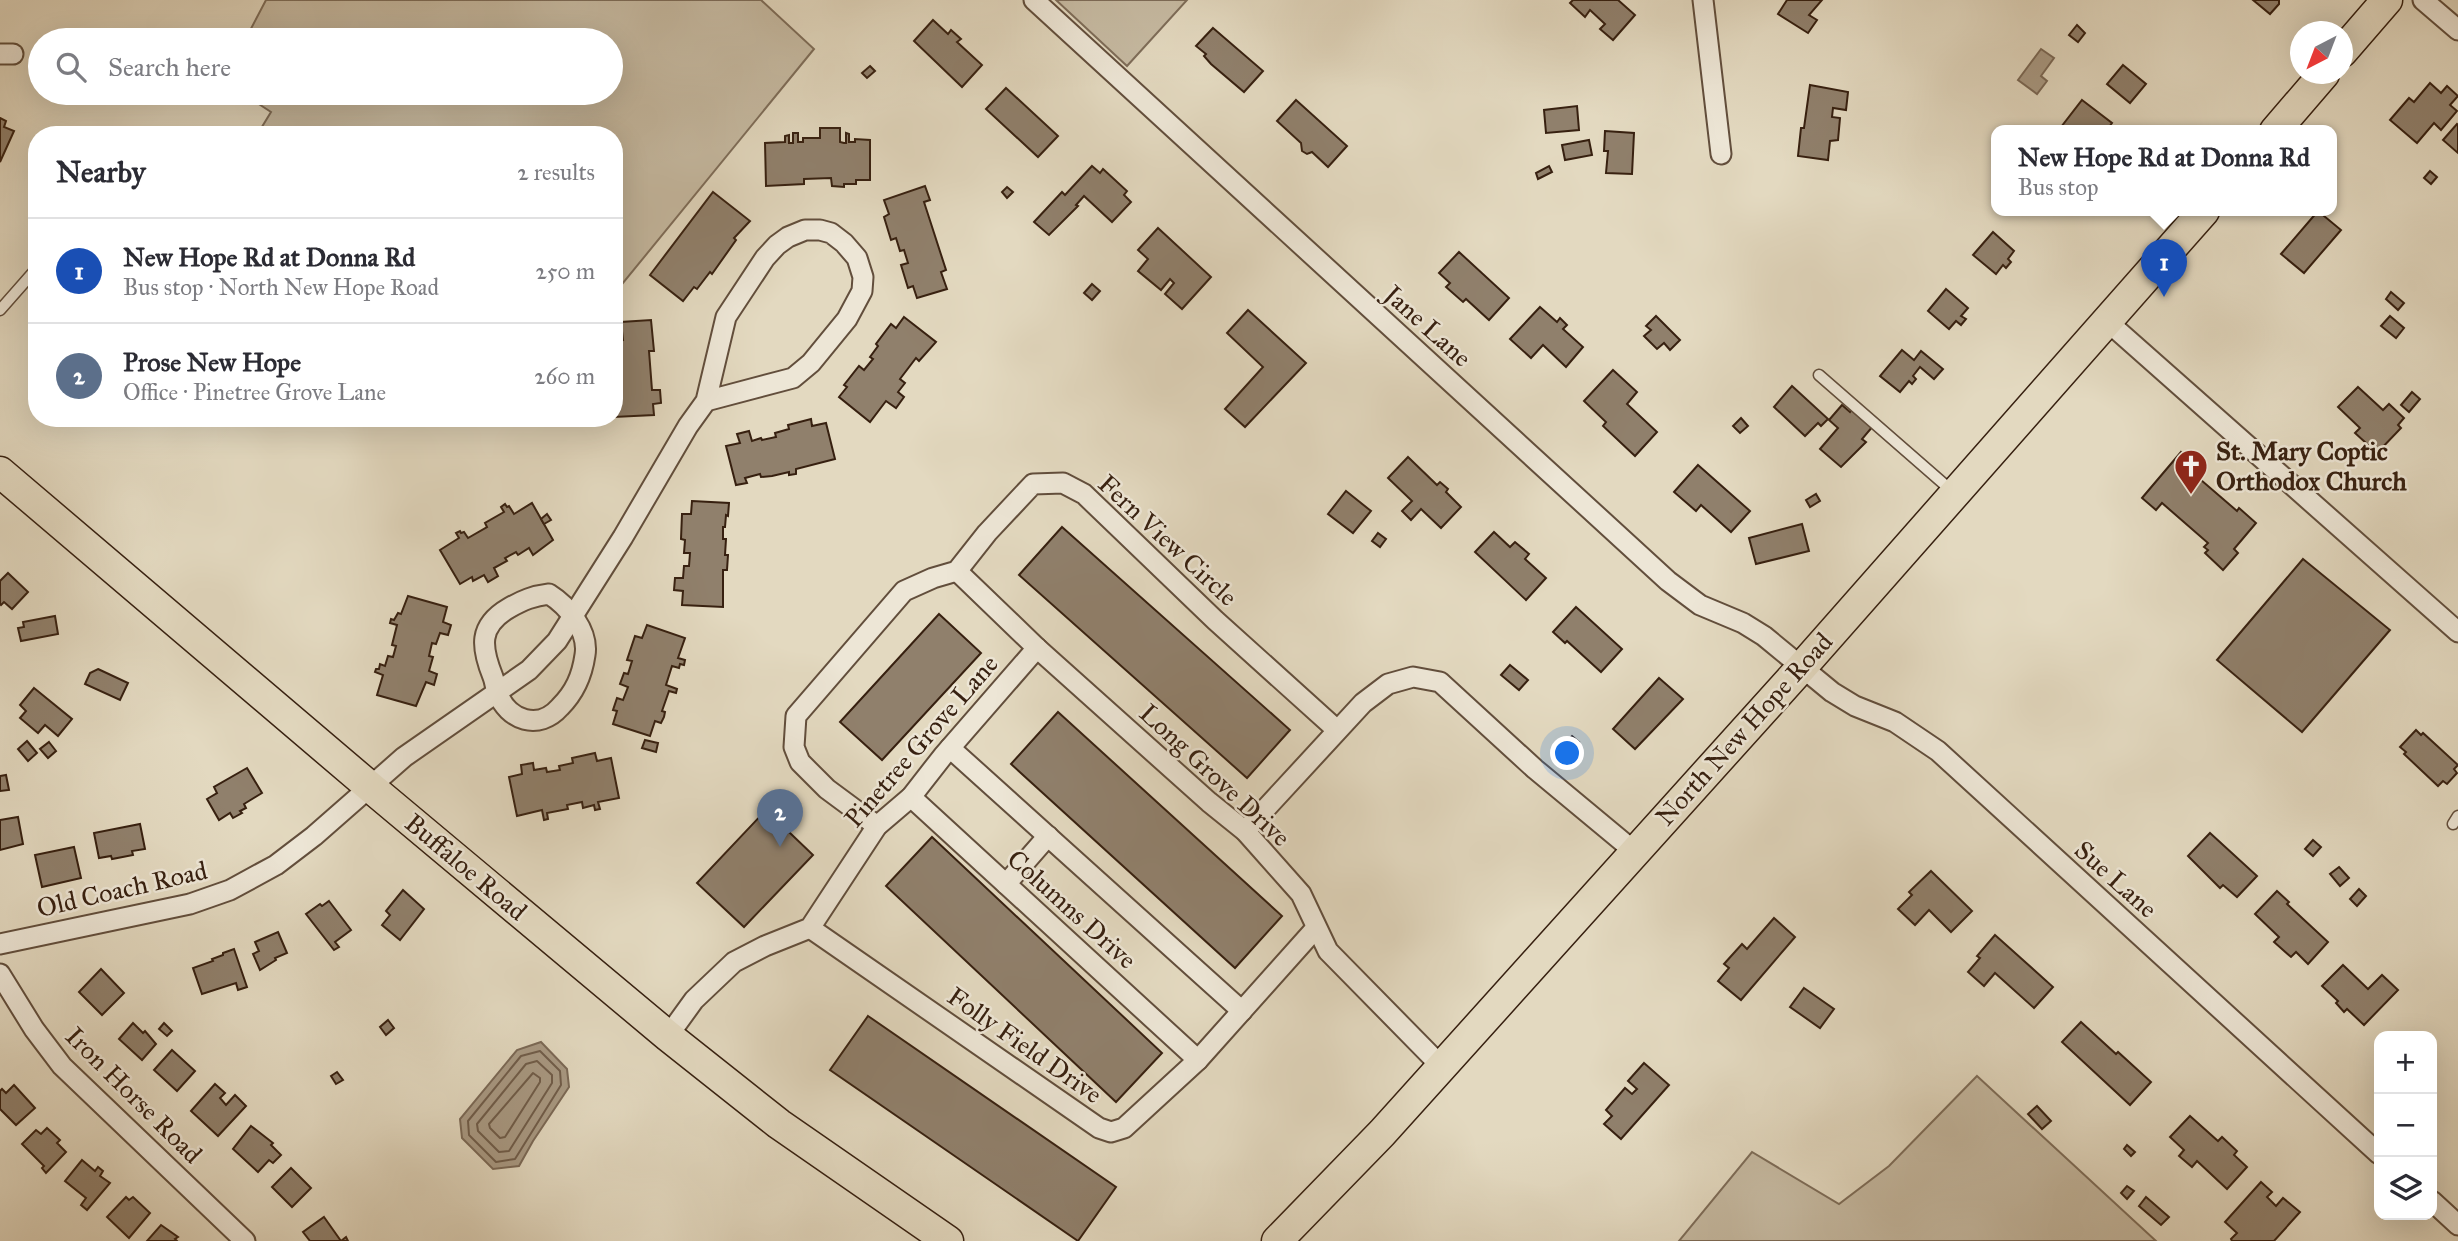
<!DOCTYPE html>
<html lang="en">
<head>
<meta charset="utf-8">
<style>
  body { margin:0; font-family:"IM FELL Great Primer",serif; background:#f7f7f7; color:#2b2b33 }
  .controls { position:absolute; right:21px; bottom:21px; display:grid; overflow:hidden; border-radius:14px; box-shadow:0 7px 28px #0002 }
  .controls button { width:63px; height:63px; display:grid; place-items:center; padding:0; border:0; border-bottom:2px solid #e1e1e2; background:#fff; color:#2b2b33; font:35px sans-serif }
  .compass { position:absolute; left:2290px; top:21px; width:63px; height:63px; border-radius:50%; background:#fff; box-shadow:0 7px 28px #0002; rotate:222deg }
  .you { position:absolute; left:1568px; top:754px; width:24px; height:24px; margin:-18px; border:5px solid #fff; border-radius:50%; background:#1a73e8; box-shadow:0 0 0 10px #1a73e833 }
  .badge { display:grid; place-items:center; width:46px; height:46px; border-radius:50%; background:#d93025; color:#fff; font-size:23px; font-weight:700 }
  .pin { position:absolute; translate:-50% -58px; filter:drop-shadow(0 2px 4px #0008) }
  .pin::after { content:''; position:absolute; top:37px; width:24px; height:21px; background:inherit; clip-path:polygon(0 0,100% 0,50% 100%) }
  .popup { position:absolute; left:1991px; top:125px; width:346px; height:91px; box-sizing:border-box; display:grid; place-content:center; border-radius:14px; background:#fff; filter:drop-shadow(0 2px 5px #0005); font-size:23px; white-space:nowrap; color:#7c7c81 }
  .popup b { font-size:26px; color:#2b2b33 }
  .popup::after { content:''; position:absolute; left:50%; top:100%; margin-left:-14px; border:14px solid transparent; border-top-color:#fff }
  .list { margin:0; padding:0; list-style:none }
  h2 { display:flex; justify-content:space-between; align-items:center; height:91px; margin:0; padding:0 28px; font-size:30px }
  h2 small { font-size:23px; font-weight:400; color:#7c7c81 }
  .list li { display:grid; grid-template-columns:46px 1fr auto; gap:21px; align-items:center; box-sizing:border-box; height:105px; padding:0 28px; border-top:2px solid #e1e1e2 }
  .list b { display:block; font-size:26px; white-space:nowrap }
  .list p { margin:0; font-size:23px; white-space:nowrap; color:#7c7c81 }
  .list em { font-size:23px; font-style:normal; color:#7c7c81 }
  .icon { flex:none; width:38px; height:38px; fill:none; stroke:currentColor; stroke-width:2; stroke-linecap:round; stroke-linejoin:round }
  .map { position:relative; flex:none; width:2458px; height:1241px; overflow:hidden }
  .search { position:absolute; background:#fff; box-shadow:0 7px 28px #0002; left:28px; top:28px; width:595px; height:77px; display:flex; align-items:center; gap:18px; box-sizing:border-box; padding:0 24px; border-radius:38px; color:#7c7c81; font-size:26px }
  .panel { position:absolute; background:#fff; box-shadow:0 7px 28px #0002; left:28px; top:126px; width:595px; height:301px; border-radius:28px }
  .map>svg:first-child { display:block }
</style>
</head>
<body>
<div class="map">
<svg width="2458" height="1241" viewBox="0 0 2458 1241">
  <rect width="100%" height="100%" fill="#e3d9c0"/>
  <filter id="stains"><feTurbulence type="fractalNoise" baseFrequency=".00286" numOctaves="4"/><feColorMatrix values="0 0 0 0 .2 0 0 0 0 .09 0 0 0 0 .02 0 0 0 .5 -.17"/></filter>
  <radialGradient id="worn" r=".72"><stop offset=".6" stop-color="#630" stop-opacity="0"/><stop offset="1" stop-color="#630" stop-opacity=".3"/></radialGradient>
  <g fill="#c6baa2" stroke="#7e6d59" stroke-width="2">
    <polygon points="266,0 761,0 814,49 614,294 614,135 257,135 271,112 242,93 611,93 611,40 245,40"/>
    <polygon points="1056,0 1187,0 1127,66"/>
    <polygon points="1977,1076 2156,1241 1679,1241 1752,1152 1839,1204 1889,1166"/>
  </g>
  <g fill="#a99a84" stroke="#7b6956" stroke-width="2">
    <polygon points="2041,49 2054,58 2041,76 2047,81 2037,94 2018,80"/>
    <polygon points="541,1042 567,1069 569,1087 533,1141 519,1166 493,1169 462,1138 460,1119 517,1050"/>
  </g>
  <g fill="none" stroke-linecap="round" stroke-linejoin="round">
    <g stroke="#705d4a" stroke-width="2">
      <polygon points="540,1051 560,1071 561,1085 515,1159 496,1162 469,1135 468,1121 521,1056"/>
      <polygon points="537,1061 552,1075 552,1083 509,1151 499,1152 478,1131 477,1124 526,1064"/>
      <polygon points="533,1073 540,1078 540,1082 505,1137 500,1138 490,1128 489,1124"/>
    </g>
  </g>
  <g fill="#90806c" stroke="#372010" stroke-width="2">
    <polygon points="1573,0 1618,0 1635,15 1613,40 1600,29 1605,24 1590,10 1585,17 1570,3"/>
    <polygon points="1787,0 1822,0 1809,15 1817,20 1808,33 1778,14"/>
    <polygon points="2253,0 2279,0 2279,4 2270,14"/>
    <polygon points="933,20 948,34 951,30 961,39 957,42 982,65 962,87 914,41"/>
    <polygon points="2077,25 2085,33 2078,42 2069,35"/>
    <polygon points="1213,28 1263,71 1244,92 1211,64 1204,56 1206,54 1196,46"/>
    <polygon points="2123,65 2146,84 2130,103 2107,84"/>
    <polygon points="870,66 875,71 867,78 862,73"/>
    <polygon points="2430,83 2441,93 2447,86 2458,96 2450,105 2457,111 2441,130 2434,123 2417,143 2390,120 2409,98 2414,102"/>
    <polygon points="1810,85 1848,92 1846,110 1833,108 1832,117 1840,118 1838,140 1830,141 1828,160 1798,156 1801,128 1804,128"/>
    <polygon points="1006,88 1058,136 1038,157 986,109"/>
    <polygon points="1296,100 1347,146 1328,167 1312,152 1307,154 1302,151 1301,143 1277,121"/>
    <polygon points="2082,100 2112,123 2106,131 2058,131"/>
    <polygon points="1577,106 1579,130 1546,133 1544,110"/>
    <polygon points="0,118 6,121 4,127 14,131 0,162"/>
    <polygon points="2457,124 2458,125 2458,153 2443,140"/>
    <polygon points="820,128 840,128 840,142 844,143 846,143 846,133 849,134 849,142 855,142 855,139 870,140 870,180 856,180 856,184 844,184 844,187 832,186 831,178 804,179 804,184 766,186 765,143 785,142 785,136 789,135 789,143 793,143 793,133 798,133 798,142 803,142 803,138 820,138"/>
    <polygon points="1605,131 1634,133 1632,174 1606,173 1608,151 1604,151"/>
    <polygon points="1589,140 1592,155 1565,160 1562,145"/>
    <polygon points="1092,166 1100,173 1103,169 1127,191 1124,195 1131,202 1112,222 1084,196 1076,205 1078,206 1049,235 1034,222 1062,192 1065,195"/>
    <polygon points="1549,166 1552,172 1538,179 1536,173"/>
    <polygon points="2430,171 2437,177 2431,184 2424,178"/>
    <polygon points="925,186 930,200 924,202 946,270 941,272 947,289 917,298 913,286 908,288 901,265 908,263 904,250 900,251 896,238 891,240 884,217 889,214 884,200"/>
    <polygon points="1007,187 1013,192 1007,198 1002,192"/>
    <polygon points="713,192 750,221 734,238 736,240 712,274 710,272 697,289 694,287 683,301 650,275"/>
    <polygon points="2318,211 2341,230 2304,273 2281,254"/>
    <polygon points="1158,228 1211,277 1182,309 1165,294 1174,283 1170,279 1161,290 1138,271 1148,259 1138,250"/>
    <polygon points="1993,232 2014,251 2008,259 2011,262 2006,268 2003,265 1996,274 1973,255"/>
    <polygon points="1459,252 1509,298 1489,320 1466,299 1463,302 1446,287 1450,283 1439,273"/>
    <polygon points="1092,284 1100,291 1092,300 1084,293"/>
    <polygon points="1946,289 1968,308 1961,316 1966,319 1961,325 1956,321 1949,329 1928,311"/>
    <polygon points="2391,292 2404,303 2398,310 2386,299"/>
    <polygon points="1540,307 1557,322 1560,318 1567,325 1563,329 1583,347 1566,367 1543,345 1531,358 1510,339"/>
    <polygon points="1248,310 1306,363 1245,427 1225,409 1263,367 1227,333"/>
    <polygon points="1656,316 1680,340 1670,350 1664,343 1657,349 1644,336 1651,330 1646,326"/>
    <polygon points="2390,316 2404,328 2396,338 2381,326"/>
    <polygon points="904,317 936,342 919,361 916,358 900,379 905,383 898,392 904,397 896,408 886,401 870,422 839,397 847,387 844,385 859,366 864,370 873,359 870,357 878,346 876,344 891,324 896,328"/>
    <polygon points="651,320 654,351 649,351 652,390 660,390 661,403 653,404 654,415 614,417 614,341 623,340 621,322"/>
    <polygon points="1902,350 1914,360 1921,351 1943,369 1934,379 1920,367 1913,376 1916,379 1912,384 1909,381 1900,392 1880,376"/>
    <polygon points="1613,370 1637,392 1627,404 1657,432 1635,456 1603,426 1606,422 1584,401"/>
    <polygon points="1792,386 1828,419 1821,426 1818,423 1805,436 1774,407"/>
    <polygon points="2358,387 2383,410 2389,404 2404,418 2398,425 2401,428 2377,453 2355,433 2360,428 2338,407"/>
    <polygon points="2412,392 2420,399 2409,412 2401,405"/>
    <polygon points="1842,405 1850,412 1853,408 1873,426 1862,439 1866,442 1841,467 1820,449 1838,428 1829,420"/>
    <polygon points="1741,418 1748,426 1740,433 1733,426"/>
    <polygon points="811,419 812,426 826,423 835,459 796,469 796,474 789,475 789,472 772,476 761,477 760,474 745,478 747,483 736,485 726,446 740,443 737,434 749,431 752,441 761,438 762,440 776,437 775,433 789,429 788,425"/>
    <polygon points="2181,452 2200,468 2194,474 2237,511 2239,508 2256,523 2234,549 2238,553 2223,570 2205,553 2208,550 2204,547 2208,543 2162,503 2156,510 2142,498"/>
    <polygon points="1408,457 1437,485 1440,482 1448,489 1446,492 1461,507 1441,528 1421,509 1411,520 1402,511 1412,501 1388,478"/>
    <polygon points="1698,465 1750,511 1731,532 1701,505 1696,511 1674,492"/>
    <polygon points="1346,491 1371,511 1353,533 1328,514"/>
    <polygon points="1816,494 1820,501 1810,507 1806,500"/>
    <polygon points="692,501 729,503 728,516 726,515 725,527 723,527 723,539 726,539 725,555 728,555 727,570 723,570 723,607 682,605 683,591 674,590 675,578 683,578 684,566 689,566 690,553 684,553 685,540 681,539 682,514 691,514"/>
    <polygon points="532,503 553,540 533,555 529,548 518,555 516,552 505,558 507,561 494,568 498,576 488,582 484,575 473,581 472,577 460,584 440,550 459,538 456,533 460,531 461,533 464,532 468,538 487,527 485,523 504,512 501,507 505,504 507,507 509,506 514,514"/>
    <polygon points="547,514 551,520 544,524 541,519"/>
    <polygon points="1802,524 1809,551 1756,564 1749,538"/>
    <polygon points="1062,527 1290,730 1247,778 1019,575"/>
    <polygon points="1494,532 1510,547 1515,542 1529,554 1525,559 1546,578 1526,600 1475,552"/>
    <polygon points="1378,533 1386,539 1380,547 1372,541"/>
    <polygon points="2303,559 2390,630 2302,732 2217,660"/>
    <polygon points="8,573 28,592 12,609 4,602 1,605 0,604 0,581"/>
    <polygon points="408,596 447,607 443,622 451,625 448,635 440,633 436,644 432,643 429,656 433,657 429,671 437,674 434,685 426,682 416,706 377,695 383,675 375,672 376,669 379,669 380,664 385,666 388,656 393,657 396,646 392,645 397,625 390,623 391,619 394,620 398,613 401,614"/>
    <polygon points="1576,607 1622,649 1601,672 1567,641 1565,643 1553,632"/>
    <polygon points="939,614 981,653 882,760 840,722"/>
    <polygon points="55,616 58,634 21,641 18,628 24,627 23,622"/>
    <polygon points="647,625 685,638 678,658 685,660 684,665 680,664 679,668 672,666 666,685 677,689 676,693 669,691 662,711 665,712 664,717 661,723 655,721 650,736 613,724 617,711 613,710 617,698 623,700 628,687 620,684 624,673 628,674 632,661 627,660 635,636 642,638"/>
    <polygon points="1510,665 1528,680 1519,690 1501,675"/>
    <polygon points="98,669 128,683 120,700 85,684 90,673"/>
    <polygon points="1659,678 1683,699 1635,749 1613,729"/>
    <polygon points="34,688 72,719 58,736 45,725 38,733 20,718 26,711 20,705"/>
    <polygon points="1058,712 1282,916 1235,968 1011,764"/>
    <polygon points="2416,730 2421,735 2423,733 2458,765 2454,769 2457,773 2447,784 2443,781 2438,786 2404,754 2406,752 2400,747"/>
    <polygon points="1572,736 1579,742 1572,749 1565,743"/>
    <polygon points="645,740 658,743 656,752 642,748"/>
    <polygon points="27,741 37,753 28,761 18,749"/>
    <polygon points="49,742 56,751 48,758 40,749"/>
    <polygon points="595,753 597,761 611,758 619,798 598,802 600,809 595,810 594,805 583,808 582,802 567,805 568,809 547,813 548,819 544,820 542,810 517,816 509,777 522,774 521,765 533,763 534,770 546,768 547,772 560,770 559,766 573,763 572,758"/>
    <polygon points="247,768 262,793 244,804 246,808 240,811 242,813 233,818 230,813 219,820 207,799 217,793 214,787"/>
    <polygon points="6,775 9,790 0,791 0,776"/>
    <polygon points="766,810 813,855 744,927 697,883"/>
    <polygon points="18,817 23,844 0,850 0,820"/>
    <polygon points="140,824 145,849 132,851 133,855 112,859 111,856 99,858 94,833"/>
    <polygon points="2210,833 2257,876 2237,897 2223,885 2220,888 2188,856"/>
    <polygon points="932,837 1162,1053 1116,1102 886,886"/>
    <polygon points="2313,840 2321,847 2313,856 2305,849"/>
    <polygon points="74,847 81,878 42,887 35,855"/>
    <polygon points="2339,867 2349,878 2340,886 2330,874"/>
    <polygon points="1931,871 1972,911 1951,932 1929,910 1915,925 1898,909 1912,895 1909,892"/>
    <polygon points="2359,889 2366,896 2357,906 2350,899"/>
    <polygon points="403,890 424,909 400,940 382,925 390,915 386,911"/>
    <polygon points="2277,891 2289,902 2287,904 2328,942 2308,964 2296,952 2291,957 2274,942 2279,937 2255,914"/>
    <polygon points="329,901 351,930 335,942 339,947 334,950 306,914 320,904 322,906"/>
    <polygon points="1774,918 1795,937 1741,1000 1718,981 1729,968 1724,964 1742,944 1747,949"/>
    <polygon points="278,932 287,953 275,958 276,960 260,970 253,954 259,951 255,942"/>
    <polygon points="1995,935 2053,987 2034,1008 1995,973 1984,986 1968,972 1980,958 1977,956"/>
    <polygon points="234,949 247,987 238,990 236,983 202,994 193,968 213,961 212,959 223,955 223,953"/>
    <polygon points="2343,965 2368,989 2382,975 2398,990 2364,1025 2347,1009 2344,1012 2336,1003 2338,1001 2322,986"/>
    <polygon points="101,969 124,993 102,1015 79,992"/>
    <polygon points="1804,988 1834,1009 1820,1028 1790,1007"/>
    <polygon points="868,1016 1116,1187 1078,1241 830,1070"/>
    <polygon points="388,1020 394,1028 386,1035 380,1027"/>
    <polygon points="2081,1022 2116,1054 2118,1052 2151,1082 2130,1105 2062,1042"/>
    <polygon points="133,1023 143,1033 145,1031 156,1044 142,1060 119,1039"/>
    <polygon points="164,1023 172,1031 167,1036 159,1029"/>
    <polygon points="172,1050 195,1071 177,1091 154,1070"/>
    <polygon points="1644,1063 1669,1085 1621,1139 1604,1124 1612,1116 1606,1110 1625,1088 1632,1094 1637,1089 1628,1081"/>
    <polygon points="337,1072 343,1080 336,1084 331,1076"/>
    <polygon points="215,1084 225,1093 220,1098 226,1105 235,1095 246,1106 218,1136 191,1111"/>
    <polygon points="14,1085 35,1108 16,1125 0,1109 0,1091 2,1089 6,1093"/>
    <polygon points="2037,1106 2051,1121 2042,1129 2028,1114"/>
    <polygon points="2190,1116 2218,1141 2222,1137 2237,1151 2234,1155 2247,1167 2227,1189 2197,1161 2192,1167 2179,1156 2184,1150 2170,1137"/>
    <polygon points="251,1126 273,1143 271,1145 281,1155 273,1163 269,1160 258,1172 233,1149"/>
    <polygon points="47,1128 60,1140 57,1143 66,1152 46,1173 42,1168 44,1166 22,1144 36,1130 41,1134"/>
    <polygon points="2127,1145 2135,1152 2131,1156 2124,1149"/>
    <polygon points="82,1160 95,1171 98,1167 103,1171 100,1176 110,1183 87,1210 81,1205 86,1198 65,1181"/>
    <polygon points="291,1168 311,1188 292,1207 272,1187"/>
    <polygon points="2261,1182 2272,1192 2267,1197 2276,1206 2283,1198 2300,1212 2274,1241 2232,1241 2231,1239 2237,1233 2225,1222"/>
    <polygon points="2127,1186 2134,1191 2127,1199 2121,1193"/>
    <polygon points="126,1197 129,1200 133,1197 150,1213 129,1238 107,1217"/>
    <polygon points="2146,1197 2169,1217 2161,1225 2139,1206"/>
    <polygon points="324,1217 341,1241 346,1237 348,1241 310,1241 303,1232"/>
    <polygon points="161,1225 178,1237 175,1239 177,1241 147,1241"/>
  </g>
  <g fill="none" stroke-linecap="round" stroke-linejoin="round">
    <defs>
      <g id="service">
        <polyline points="0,310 37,268"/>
        <polyline points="1819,375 1952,491"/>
        <polyline points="2453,824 2458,816"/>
      </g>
      <g id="minor">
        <polyline points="1034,0 1668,581 1700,605 1743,623 1764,636 1832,692 1855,706 1895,722 1938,751 2379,1154"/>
        <polyline points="1703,0 1721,154"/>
        <polyline points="2423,0 2458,30"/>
        <polyline points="0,54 13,54"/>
        <polyline points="2108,322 2458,632"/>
        <polyline points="957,571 1037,648 1209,802 1245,831 1301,894 1328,951 1442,1067"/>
        <path d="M 549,594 C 568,606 589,631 585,655 C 582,676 575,692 560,707 C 539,731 508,721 497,692 C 495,687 495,682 493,677 C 481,647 478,626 509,608 C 523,600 533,596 549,594 Z"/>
        <polyline points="950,748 1242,1011"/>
        <polyline points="911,797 1198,1060"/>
        <polyline points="877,826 827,789 800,762 794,747 796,716 904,591 933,578 957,571 987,533 1033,484 1063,483 1084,494 1215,620 1337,730"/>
        <polyline points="1245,831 1363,703 1388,684 1413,677 1440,682 1535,769 1635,852"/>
        <polyline points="1006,884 1048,836"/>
        <polyline points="810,928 1099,1128 1111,1132 1124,1128 1198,1060 1316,928"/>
        <polyline points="0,944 190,904 230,890 276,865 314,836 404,757 529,670 557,641 623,537 688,426 706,401 726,317 765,258 777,245 788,237 805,230 820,230 831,233 844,243 857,258 863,277 862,291 847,319 811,363 793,378 706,401"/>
        <polyline points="0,974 34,1029 62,1066 245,1241"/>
        <polyline points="668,1036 694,1000 734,962 765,946 810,928 877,826 911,797 943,756 1037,648"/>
        <polyline points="2432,1201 2458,1225"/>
      </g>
      <g id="primary">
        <polyline points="2342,52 2387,0"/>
        <polyline points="2275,131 2324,74"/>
        <polyline points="0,472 369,786 668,1036 779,1124 948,1241"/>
        <polyline points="1277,1241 1382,1133 1801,668 2204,211"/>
      </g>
    </defs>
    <use href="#service" stroke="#624e3c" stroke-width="13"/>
    <use href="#minor" stroke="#624e3c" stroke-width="23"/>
    <use href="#primary" stroke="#372010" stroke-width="33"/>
    <use href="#service" stroke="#ede6d6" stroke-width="10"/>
    <use href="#minor" stroke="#ede6d6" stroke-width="19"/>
    <use href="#primary" stroke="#e3d9c0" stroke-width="30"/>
  </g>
  <defs>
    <symbol id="church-pin" viewBox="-11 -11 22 30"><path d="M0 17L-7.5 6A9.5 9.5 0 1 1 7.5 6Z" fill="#8f2418" stroke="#ede6d6"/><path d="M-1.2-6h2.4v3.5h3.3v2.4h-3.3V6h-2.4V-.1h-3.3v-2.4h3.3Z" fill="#fff"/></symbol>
  </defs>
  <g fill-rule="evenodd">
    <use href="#church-pin" x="2172" y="447" width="38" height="52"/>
  </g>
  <g text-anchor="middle" stroke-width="5" stroke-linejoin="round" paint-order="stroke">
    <g font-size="26" fill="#372010" stroke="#ede6d6">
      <text transform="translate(1428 326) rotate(42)" y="9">Jane Lane</text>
      <text transform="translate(1168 540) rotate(43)" y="9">Fern View Circle</text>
      <text transform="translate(1744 729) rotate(-48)" y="9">North New Hope Road</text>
      <text transform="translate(921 741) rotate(-49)" y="9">Pinetree Grove Lane</text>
      <text transform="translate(1215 775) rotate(43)" y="9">Long Grove Drive</text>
      <text transform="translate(466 867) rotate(40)" y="9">Buffaloe Road</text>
      <text transform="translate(2116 879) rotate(42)" y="9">Sue Lane</text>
      <text transform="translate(122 889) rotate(-13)" y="9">Old Coach Road</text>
      <text transform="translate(1072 909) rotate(42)" y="9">Columns Drive</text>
      <text transform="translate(1025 1045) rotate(35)" y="9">Folly Field Drive</text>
      <text transform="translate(134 1095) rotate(45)" y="9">Iron Horse Road</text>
    </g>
    <g font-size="26" font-weight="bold" fill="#372010" stroke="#ede6d6" text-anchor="start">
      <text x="2216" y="460">St. Mary Coptic<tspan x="2216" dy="30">Orthodox Church</tspan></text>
    </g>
  </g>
  <rect width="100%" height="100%" filter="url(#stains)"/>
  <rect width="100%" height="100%" fill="url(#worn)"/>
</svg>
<div class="controls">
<button>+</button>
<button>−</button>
<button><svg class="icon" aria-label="layers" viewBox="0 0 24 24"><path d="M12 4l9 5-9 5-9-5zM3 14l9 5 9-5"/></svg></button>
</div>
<svg class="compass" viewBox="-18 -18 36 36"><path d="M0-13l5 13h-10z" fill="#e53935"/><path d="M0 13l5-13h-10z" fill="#7c7c81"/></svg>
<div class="you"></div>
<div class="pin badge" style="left:2164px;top:297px;background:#1a4fb4">1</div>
<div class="popup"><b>New Hope Rd at Donna Rd</b>Bus stop</div>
<div class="pin badge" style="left:780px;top:847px;background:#5c6f8a">2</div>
<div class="search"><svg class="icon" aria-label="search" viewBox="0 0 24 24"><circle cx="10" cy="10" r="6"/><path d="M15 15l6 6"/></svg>Search here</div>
<section class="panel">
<h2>Nearby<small>2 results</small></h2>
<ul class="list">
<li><span class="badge" style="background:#1a4fb4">1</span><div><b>New Hope Rd at Donna Rd</b><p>Bus stop · North New Hope Road</p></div><em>250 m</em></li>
<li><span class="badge" style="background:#5c6f8a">2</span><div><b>Prose New Hope</b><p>Office · Pinetree Grove Lane</p></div><em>260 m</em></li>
</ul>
</section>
</div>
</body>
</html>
